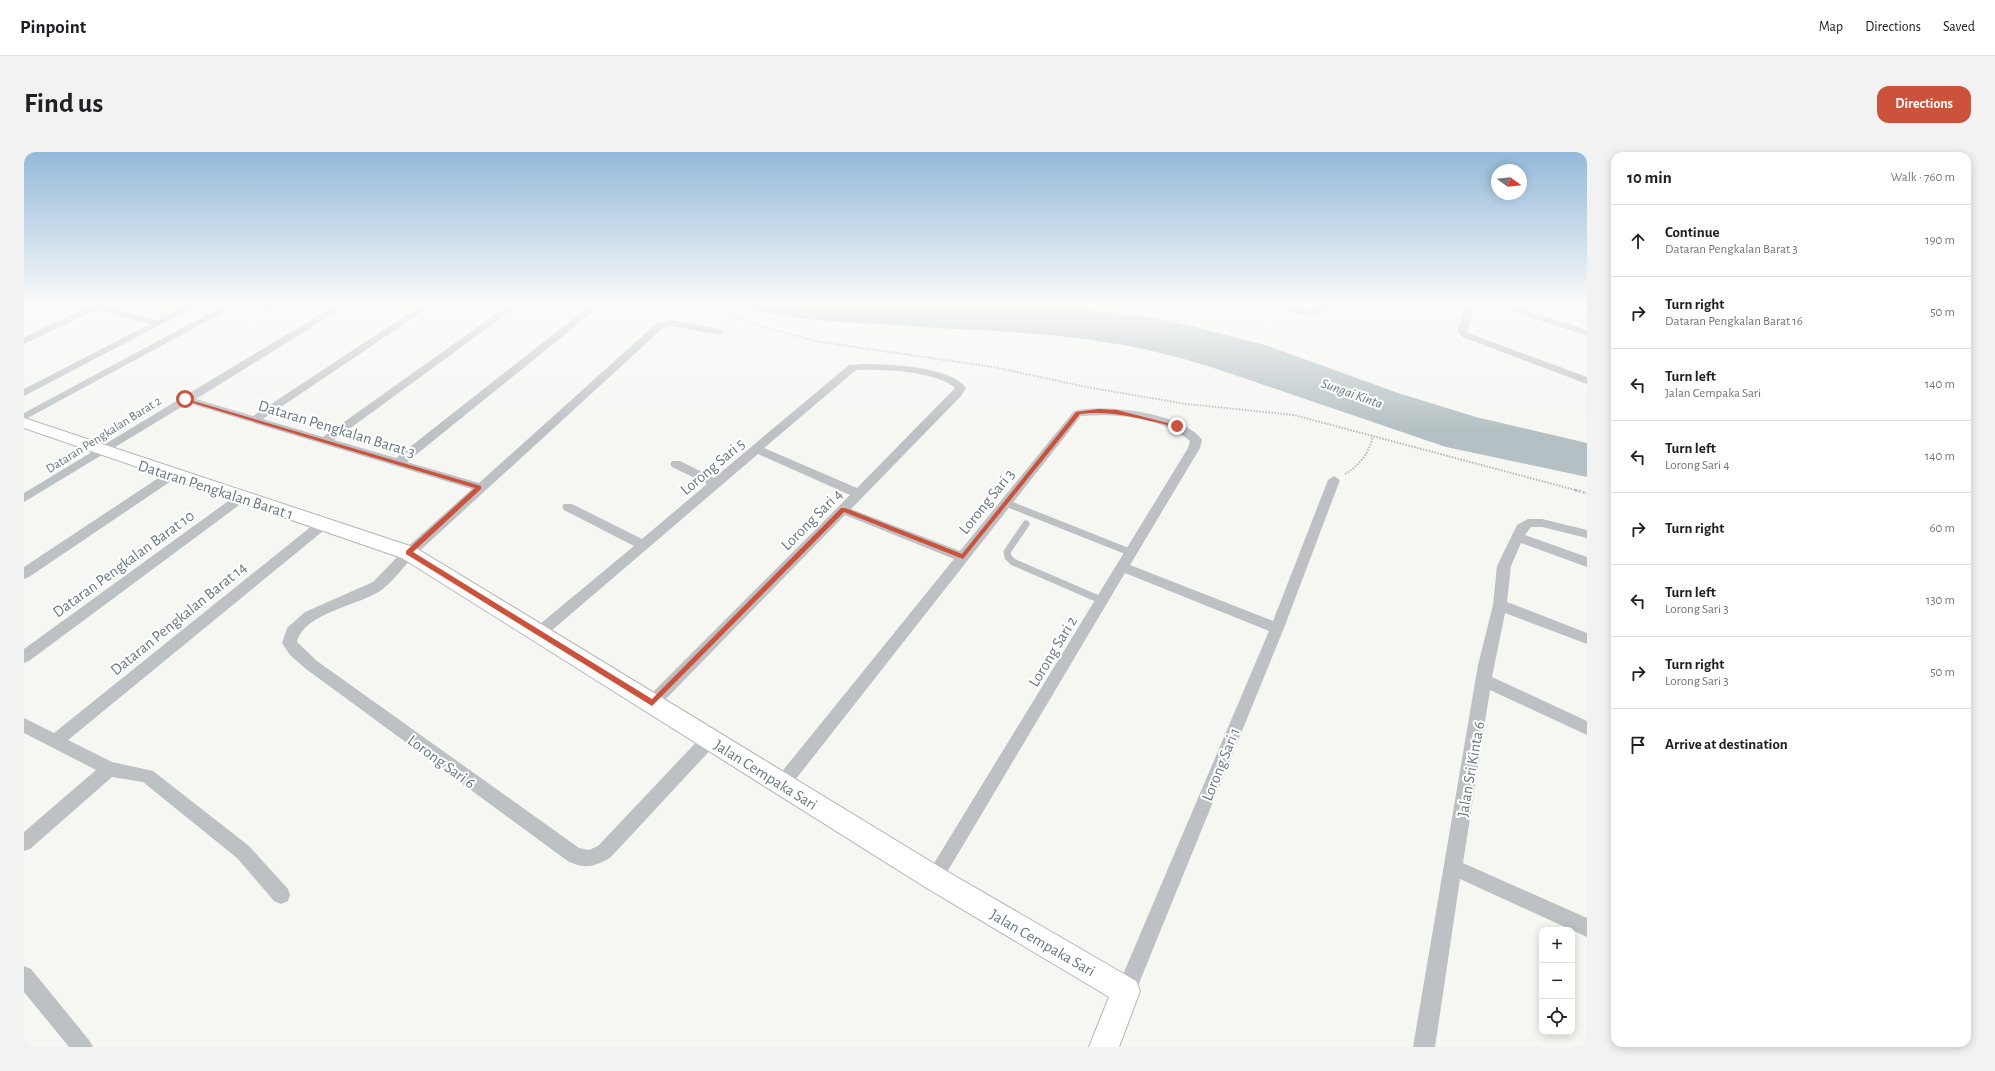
<!DOCTYPE html>
<html lang="en">
<head>
<meta charset="utf-8">
<style>
  body { margin:0; font-family:"Alegreya Sans",sans-serif; background:#f2f2f2; color:#202124 }
  .controls { position:absolute; right:12px; bottom:12px; display:grid; overflow:hidden; border-radius:8px; box-shadow:0 2px 10px #0003 }
  .controls button { width:36px; height:36px; display:grid; place-items:center; padding:0; border:0; border-bottom:1px solid #e0e0e0; background:#fff; color:#202124; font:20px sans-serif }
  .compass { position:absolute; left:1467px; top:12px; width:36px; height:36px; border-radius:50%; background:#fff; box-shadow:0 2px 10px #0003; rotate:105deg }
  .stop { position:absolute; width:12px; height:12px; margin:-9px; border:3px solid #cd523c; border-radius:50%; background:#fff }
  .stop.end { background:#cd523c; border-color:#fff; box-shadow:0 1px 4px #0008 }
  .list { margin:0; padding:0; list-style:none }
  h2 { display:flex; justify-content:space-between; align-items:center; height:52px; margin:0; padding:0 16px; font-size:17px }
  h2 small { font-size:13px; font-weight:400; color:#757577 }
  .list li { display:grid; grid-template-columns:26px 1fr auto; gap:12px; align-items:center; box-sizing:border-box; height:72px; padding:0 16px; border-top:1px solid #e0e0e0 }
  .list b { display:block; font-size:15px; white-space:nowrap }
  .list p { margin:0; font-size:13px; white-space:nowrap; color:#757577 }
  .list em { font-size:13px; font-style:normal; color:#757577 }
  .icon { flex:none; width:22px; height:22px; fill:none; stroke:currentColor; stroke-width:2; stroke-linecap:round; stroke-linejoin:round }
  .map { position:relative; flex:none; width:1563px; height:895px; overflow:hidden; border-radius:12px }
  header { display:flex; align-items:center; gap:24px; box-sizing:border-box; height:56px; padding:0 20px; background:#fff; border-bottom:1px solid #e0e0e0 }
  header strong { font-size:19px }
  nav { display:flex; gap:22px; margin-inline-start:auto; font-size:14px }
  .intro { display:flex; align-items:center; justify-content:space-between; box-sizing:border-box; height:96px; padding:0 24px }
  h1 { margin:0; font-size:28px }
  .button { padding:10px 18px; border-radius:12px; background:#cd523c; color:#fff; font-size:14px; font-weight:700 }
  main { display:flex; gap:24px; padding:0 24px }
  aside { flex:1; background:#fff; border-radius:12px; box-shadow:0 2px 10px #0003 }
  .map>svg:first-child { display:block }
</style>
</head>
<body>
<header>
<strong>Pinpoint</strong>
<nav><a>Map</a><a>Directions</a><a>Saved</a></nav>
</header>
<div class="intro"><h1>Find us</h1><a class="button">Directions</a></div>
<main>
<div class="map">
<svg width="1563" height="895" viewBox="0 0 1563 895">
  <rect width="100%" height="100%" fill="#f6f6f3"/>
  <path fill="#b4c0c3" d="M 717,154 L 1041,154 L 1143,168 L 1241,193 L 1374,241 L 1452,265 L 1563,291 L 1563,325 L 1422,295 L 1181,213 C 1154,205 1127,198 1099,193 C 1024,179 948,179 873,173 C 821,170 767,169 717,154 Z"/>
  <g fill="none" stroke-linecap="round" stroke-linejoin="round">
    <defs>
      <polygon id="secondary" points="0,266 392,396 919,717 1112,829 1116,839 1095,895 1065,895 1085,845 901,735 378,406 0,276"/>
    </defs>
    <use href="#secondary" stroke="#b0b5b8" stroke-width="2"/>
    <g stroke="#b7babc" stroke-width="2" stroke-dasharray="1.5 1.5" stroke-linecap="butt">
      <polyline points="683,154 732,173 796,190 970,215 1067,236 1163,252 1270,263 1555,339"/>
      <path d="M 1321,322 C 1336,313 1345,301 1349,284"/>
    </g>
    <polyline stroke="#b7babc" stroke-width="2.5" stroke-dasharray="2 2" stroke-linecap="butt" points="1551,338 1563,341"/>
    <polyline stroke="#bdc1c4" stroke-width="5.5" points="233,154 246,157"/>
    <g stroke="#bdc1c4" stroke-width="7">
      <polyline points="982,351 1108,401"/>
      <polyline points="1002,372 983,400 984,405 989,410 1079,449"/>
    </g>
    <g fill="#bdc1c4" fill-rule="evenodd">
      <polygon points="66,154 79,154 133,168 160,154 172,154 0,244 0,237 126,172 72,158 0,192 0,185"/>
      <polygon points="199,154 211,154 0,268 0,261"/>
      <path d="M 310,154 L 322,154 L 172,247 L 229,264 L 396,154 L 407,154 L 239,267 L 299,285 L 483,154 L 494,154 L 310,288 L 372,306 L 564,155 L 570,155 L 570,159 L 383,310 L 455,331 L 634,170 L 648,168 L 695,177 L 700,180 L 695,183 L 648,174 L 640,175 L 390,404 C 380,414 371,427 360,436 C 338,454 281,459 273,490 L 293,509 L 555,696 L 565,698 L 574,694 L 680,582 L 686,580 L 692,582 L 694,587 L 692,592 L 586,706 C 569,715 563,717 545,710 L 282,517 L 266,503 L 258,491 L 263,476 L 281,460 L 349,430 L 380,398 L 448,337 L 164,251 L 0,350 L 0,341 Z"/>
      <path d="M 1251,154 L 1266,154 L 1280,158 L 1290,158 L 1295,154 L 1306,154 C 1292,171 1271,161 1253,156 Z"/>
      <polygon points="1442,154 1452,154 1443,179 1444,181 1563,225 1563,232 1438,185 1433,179"/>
      <polygon points="1476,154 1490,154 1563,178 1563,184 1478,156"/>
      <path d="M 838,212 C 864,212 926,214 942,236 L 937,244 L 827,357 L 936,399 L 1050,259 C 1080,251 1159,261 1178,288 L 1176,296 L 1106,413 L 1249,469 L 1304,328 L 1310,324 L 1316,328 L 1260,476 L 1109,846 L 1102,849 L 1095,846 L 1092,839 L 1245,479 L 1101,421 L 916,732 L 910,735 L 904,732 L 901,726 L 1164,296 L 1166,289 C 1138,265 1093,261 1057,264 L 764,637 L 758,639 L 752,637 L 750,632 L 752,627 L 930,407 L 821,363 L 634,555 L 628,557 L 622,555 L 620,551 L 622,547 L 826,343 L 734,302 L 520,485 L 515,486 L 510,485 L 508,481 L 510,477 L 610,394 L 540,358 L 538,355 L 540,352 L 548,352 L 618,387 L 683,332 L 648,315 L 646,312 L 648,309 L 656,309 L 690,326 L 825,213 ZM 832,218 C 857,217 912,219 931,236 L 833,336 L 740,296 Z"/>
      <polygon points="149,318 155,322 153,325 5,425 0,427 0,415 145,319"/>
      <polygon points="218,341 222,342 224,345 222,348 5,509 0,511 0,497 214,342"/>
      <polygon points="1504,367 1518,367 1563,378 1563,386 1518,375 1507,375 1501,383 1563,405 1563,415 1497,391 1487,414 1483,450 1563,481 1563,492 1481,461 1468,525 1563,569 1563,583 1466,538 1439,711 1563,766 1563,785 1436,727 1411,895 1389,895 1454,513 1469,453 1473,414 1493,373"/>
      <polygon points="299,368 304,369 305,372 304,375 44,588 88,610 129,619 225,694 264,737 266,743 264,749 257,752 250,749 213,706 119,630 88,625 6,697 0,699 0,680 72,618 0,581 0,566 30,581 294,369"/>
      <polygon points="0,814 7,817 65,888 69,895 45,895 0,840"/>
    </g>
    <use href="#secondary" fill="#fff" fill-rule="evenodd"/>
  </g>
  <linearGradient id="sky" x2="0" y2="1"><stop stop-color="#93b9d9"/><stop offset="0.55" stop-color="#fbfbfa"/><stop offset="1" stop-color="#fbfbfa" stop-opacity="0"/></linearGradient>
  <rect width="1563" height="279" fill="url(#sky)"/>
  <path fill="#cd523c" d="M 159,246 L 457,334 L 457,337 L 389,400 L 628,547 L 817,356 L 821,356 L 938,402 L 1052,260 L 1074,257 L 1093,258 L 1155,274 L 1153,275 C 1120,268 1089,258 1056,262 L 939,407 L 820,360 L 628,554 L 382,402 L 382,399 L 451,336 L 159,248 Z"/>
  <g text-anchor="middle" stroke-width="4" stroke-linejoin="round" paint-order="stroke">
    <g font-size="13" fill="#697880" stroke="#fff">
      <text transform="translate(79 282) rotate(-32)" y="5">Dataran Pengkalan Barat 2</text>
    </g>
    <g font-size="14" font-style="italic" fill="#64787d" stroke="#fff">
      <text transform="translate(1328 241) rotate(20)" y="5">Sungai Kinta</text>
    </g>
    <g font-size="16" fill="#697880" stroke="#fff">
      <text transform="translate(313 276) rotate(17)" y="6">Dataran Pengkalan Barat 3</text>
      <text transform="translate(688 314) rotate(-40)" y="6">Lorong Sari 5</text>
      <text transform="translate(192 337) rotate(18)" y="6">Dataran Pengkalan Barat 1</text>
      <text transform="translate(962 349) rotate(-51)" y="6">Lorong Sari 3</text>
      <text transform="translate(787 367) rotate(-45)" y="6">Lorong Sari 4</text>
      <text transform="translate(99 411) rotate(-36)" y="6">Dataran Pengkalan Barat 10</text>
      <text transform="translate(154 466) rotate(-39)" y="6">Dataran Pengkalan Barat 14</text>
      <text transform="translate(1028 499) rotate(-59)" y="6">Lorong Sari 2</text>
      <text transform="translate(418 609) rotate(36)" y="6">Lorong Sari 6</text>
      <text transform="translate(1196 612) rotate(-68)" y="6">Lorong Sari 1</text>
      <text transform="translate(1446 617) rotate(-80)" y="6">Jalan Sri Kinta 6</text>
      <text transform="translate(742 622) rotate(32)" y="6">Jalan Cempaka Sari</text>
      <text transform="translate(1019 790) rotate(30)" y="6">Jalan Cempaka Sari</text>
    </g>
  </g>
</svg>
<div class="controls">
<button>+</button>
<button>−</button>
<button><svg class="icon" aria-label="locate" viewBox="0 0 24 24"><circle cx="12" cy="12" r="6"/><path d="M12 2v4M12 18v4M2 12h4M18 12h4"/></svg></button>
</div>
<svg class="compass" viewBox="-18 -18 36 36"><path d="M0-13l5 13h-10z" fill="#e53935"/><path d="M0 13l5-13h-10z" fill="#757577"/></svg>
<div class="stop" style="left:161px;top:247px"></div>
<div class="stop end" style="left:1153px;top:274px"></div>
</div>
<aside>
<h2>10 min<small>Walk · 760 m</small></h2>
<ul class="list">
<li><svg class="icon" aria-label="ahead" viewBox="0 0 24 24"><path d="M12 20V5M6 11l6-6 6 6"/></svg><div><b>Continue</b><p>Dataran Pengkalan Barat 3</p></div><em>190 m</em></li>
<li><svg class="icon" aria-label="right" viewBox="0 0 24 24"><path d="M7 20v-9h11M14 6l5 5-5 5"/></svg><div><b>Turn right</b><p>Dataran Pengkalan Barat 16</p></div><em>50 m</em></li>
<li><svg class="icon" aria-label="left" viewBox="0 0 24 24"><path d="M17 20v-9H6M10 6l-5 5 5 5"/></svg><div><b>Turn left</b><p>Jalan Cempaka Sari</p></div><em>140 m</em></li>
<li><svg class="icon" aria-label="left" viewBox="0 0 24 24"><path d="M17 20v-9H6M10 6l-5 5 5 5"/></svg><div><b>Turn left</b><p>Lorong Sari 4</p></div><em>140 m</em></li>
<li><svg class="icon" aria-label="right" viewBox="0 0 24 24"><path d="M7 20v-9h11M14 6l5 5-5 5"/></svg><div><b>Turn right</b></div><em>60 m</em></li>
<li><svg class="icon" aria-label="left" viewBox="0 0 24 24"><path d="M17 20v-9H6M10 6l-5 5 5 5"/></svg><div><b>Turn left</b><p>Lorong Sari 3</p></div><em>130 m</em></li>
<li><svg class="icon" aria-label="right" viewBox="0 0 24 24"><path d="M7 20v-9h11M14 6l5 5-5 5"/></svg><div><b>Turn right</b><p>Lorong Sari 3</p></div><em>50 m</em></li>
<li><svg class="icon" aria-label="arrive" viewBox="0 0 24 24"><path d="M6 21V4h12l-3 4 3 4H6"/></svg><div><b>Arrive at destination</b></div></li>
</ul>
</aside>
</main>
</body>
</html>
